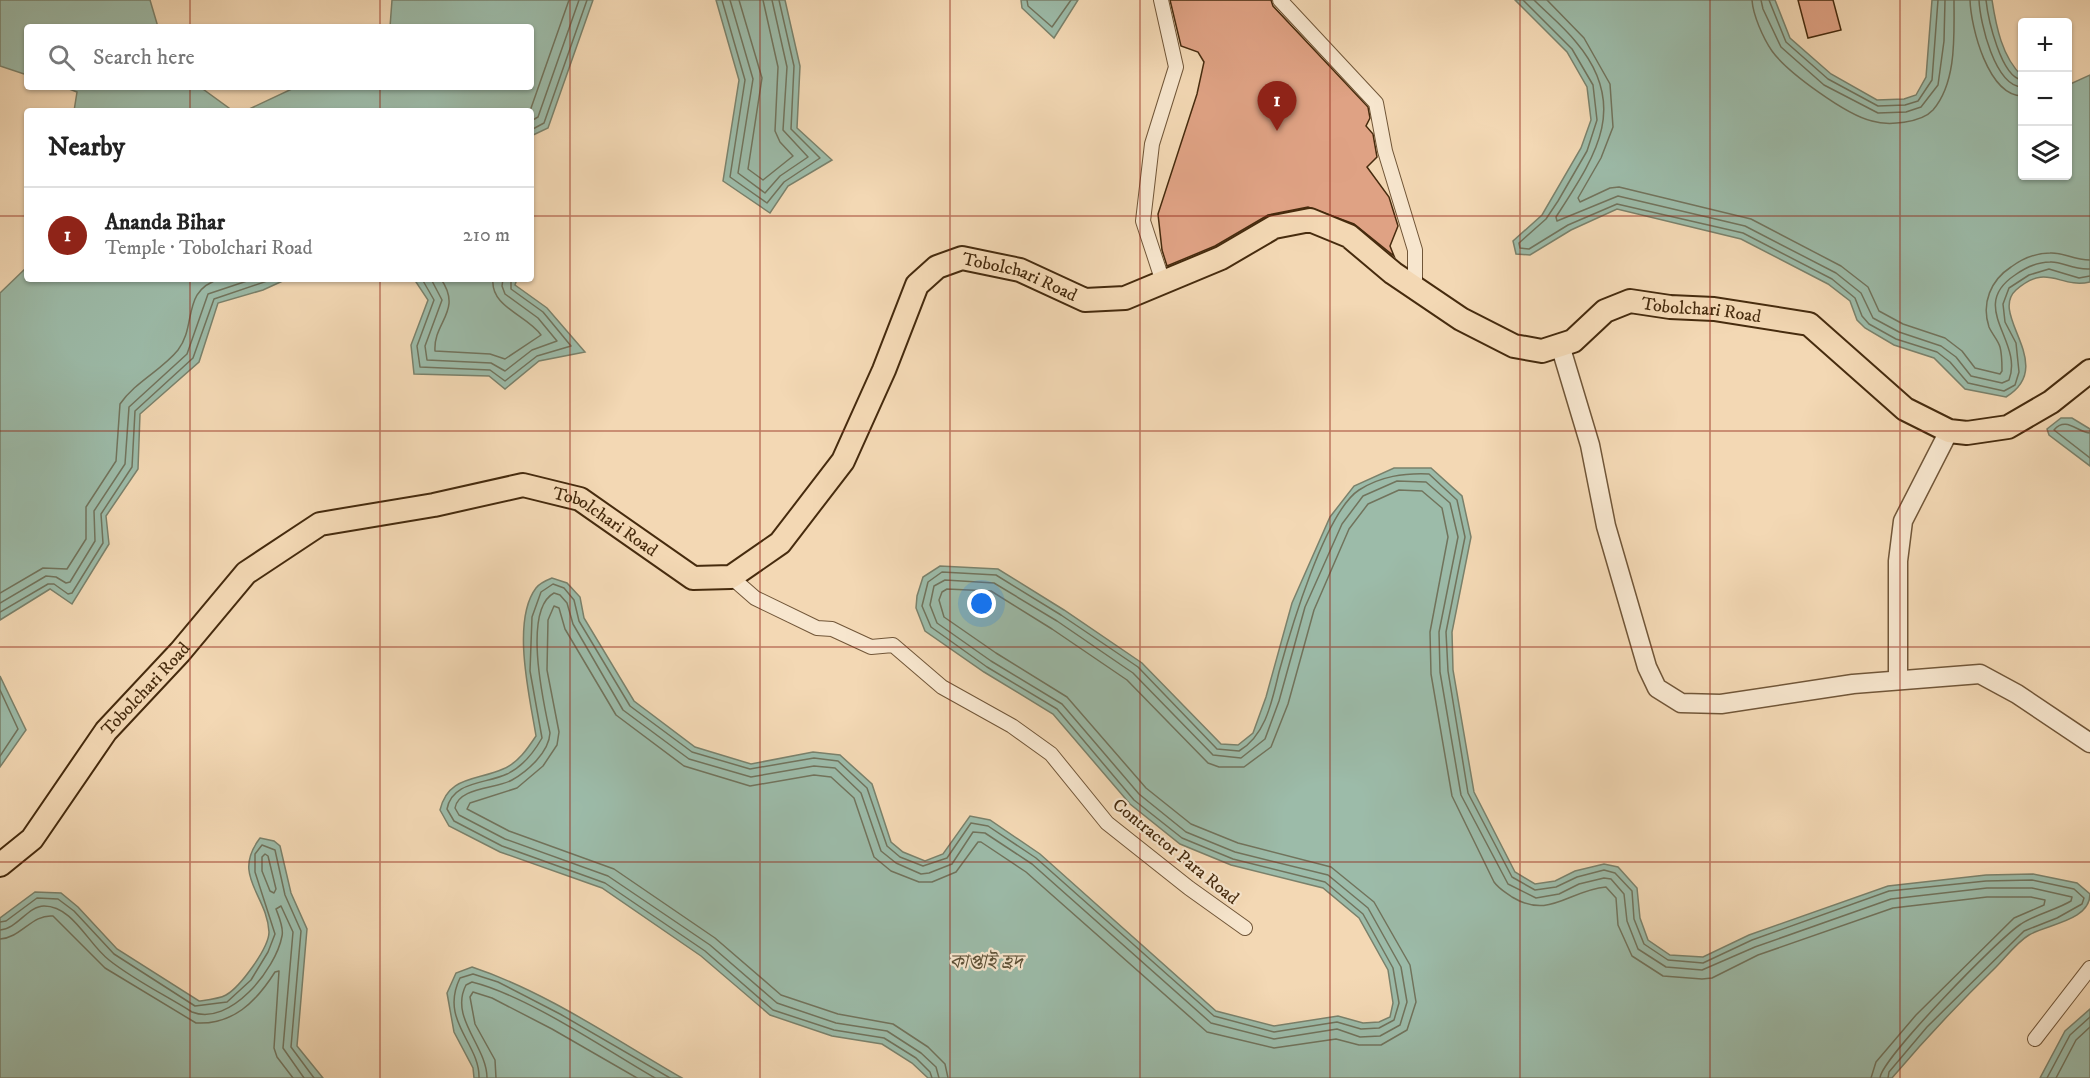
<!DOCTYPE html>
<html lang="en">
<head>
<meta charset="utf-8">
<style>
  body { margin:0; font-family:"IM FELL DW Pica","Noto Serif Bengali",serif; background:#f6f6f6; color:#222 }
  .controls { position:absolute; right:18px; top:18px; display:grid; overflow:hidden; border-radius:6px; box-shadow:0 2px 4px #0004 }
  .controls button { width:54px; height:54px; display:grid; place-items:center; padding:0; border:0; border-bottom:2px solid #e0e0e0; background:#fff; color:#222; font:30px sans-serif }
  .you { position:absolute; left:982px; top:604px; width:21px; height:21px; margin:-15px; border:4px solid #fff; border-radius:50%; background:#1a73e8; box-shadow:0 0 0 9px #1a73e833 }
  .badge { display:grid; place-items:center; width:39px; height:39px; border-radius:50%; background:#8f2418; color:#fff; font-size:20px; font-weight:700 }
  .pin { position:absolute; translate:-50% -50px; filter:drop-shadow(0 2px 3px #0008) }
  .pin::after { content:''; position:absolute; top:32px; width:21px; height:18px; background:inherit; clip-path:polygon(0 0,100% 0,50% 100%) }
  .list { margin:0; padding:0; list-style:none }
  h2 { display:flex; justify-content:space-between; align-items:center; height:78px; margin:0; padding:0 24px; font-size:26px }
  h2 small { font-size:20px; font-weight:400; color:#767676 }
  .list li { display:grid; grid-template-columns:39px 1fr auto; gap:18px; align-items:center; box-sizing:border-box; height:96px; padding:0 24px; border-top:2px solid #e0e0e0 }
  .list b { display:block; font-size:22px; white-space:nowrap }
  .list p { margin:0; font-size:20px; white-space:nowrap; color:#767676 }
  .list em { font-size:20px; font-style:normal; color:#767676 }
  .icon { flex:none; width:33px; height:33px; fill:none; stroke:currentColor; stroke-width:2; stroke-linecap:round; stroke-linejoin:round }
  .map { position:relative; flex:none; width:2090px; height:1078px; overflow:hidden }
  .search { position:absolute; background:#fff; box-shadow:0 2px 4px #0004; left:24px; top:24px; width:510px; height:66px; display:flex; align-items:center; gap:15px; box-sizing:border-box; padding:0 21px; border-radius:6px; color:#767676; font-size:22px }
  .panel { position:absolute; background:#fff; box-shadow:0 2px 4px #0004; left:24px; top:108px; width:510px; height:174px; border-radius:6px }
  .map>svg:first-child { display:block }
</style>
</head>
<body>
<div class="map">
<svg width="2090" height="1078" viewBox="0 0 2090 1078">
  <rect width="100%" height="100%" fill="#f3d8b4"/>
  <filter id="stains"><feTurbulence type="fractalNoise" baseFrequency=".00333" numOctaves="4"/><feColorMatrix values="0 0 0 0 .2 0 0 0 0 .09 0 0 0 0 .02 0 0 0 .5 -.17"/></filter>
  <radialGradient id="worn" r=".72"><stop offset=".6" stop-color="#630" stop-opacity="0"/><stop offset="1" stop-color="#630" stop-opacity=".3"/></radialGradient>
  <g fill="#9cbba9" stroke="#7a816b" stroke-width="1.5">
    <polygon points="0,0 150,0 158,27 27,27 27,75 0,66"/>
    <polygon points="392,0 593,0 548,128 531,136 531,111 245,111 296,87 531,87 531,27 390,27"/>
    <polygon points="716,0 785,0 800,66 797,128 832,160 788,186 770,213 723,181 739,80"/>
    <polygon points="1021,0 1078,0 1054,38 1022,8"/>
    <path d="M 1515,0 L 1775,0 L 1790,38 L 1831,74 L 1877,100 L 1904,99 L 1916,95 L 1926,77 L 1932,0 L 1992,0 C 1996,26 2002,57 2022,76 L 2022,176 L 2068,176 L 2068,85 L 2090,75 L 2090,282 C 2059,289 2048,262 2016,290 C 1988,315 2058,365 2006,397 L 1965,389 L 1934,358 L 1894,345 L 1865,328 L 1857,320 L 1850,301 L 1828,284 L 1741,239 L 1617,209 L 1571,230 L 1530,255 L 1516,254 L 1513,241 L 1542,215 L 1581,148 L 1591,120 L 1587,87 L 1567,52 Z"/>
    <polygon points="64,87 200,87 233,111 74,111 77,92"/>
    <polygon points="27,267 27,279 287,279 263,290 218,303 199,362 140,414 138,469 106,516 109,544 72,604 50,589 0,620 0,293"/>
    <polygon points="414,279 517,279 515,285 547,308 585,352 539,361 505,389 489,376 414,374 411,345 428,300"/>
    <polygon points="2061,418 2072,418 2090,429 2090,466 2049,435 2047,429"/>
    <path d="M 1394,468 L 1431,468 L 1462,496 L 1471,537 L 1452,632 L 1453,670 L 1474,792 L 1515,872 L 1535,884 L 1555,881 L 1575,871 L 1604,864 L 1618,867 L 1637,888 L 1640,918 L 1648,940 L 1670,955 L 1703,957 L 1749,935 L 1888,886 L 1986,875 L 2033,874 L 2077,883 L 2090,894 C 2090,921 2047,924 2029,935 C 2017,942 2006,957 1996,967 C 1959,1003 1925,1039 1892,1078 L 928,1078 L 912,1063 L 882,1044 L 832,1036 L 770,1015 L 701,956 L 602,888 L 500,852 L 449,826 L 440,810 C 448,776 476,781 503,769 C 518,763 528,748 536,736 C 530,698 511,621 536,588 C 539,584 547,580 552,578 L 567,583 L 580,597 L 584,618 L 634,701 L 695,747 L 751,764 L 813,752 L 840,755 L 872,784 L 891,842 L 903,852 L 925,861 L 943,854 L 970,816 L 990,820 L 1040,854 L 1216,1011 L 1274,1026 L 1338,1016 L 1363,1023 L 1379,1022 L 1390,1017 L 1393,1003 L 1388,970 L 1359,918 L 1323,888 L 1231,865 L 1180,844 L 1130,804 L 1053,714 L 984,672 L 925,631 L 916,608 L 917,596 L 923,577 L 940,566 L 998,569 L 1064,610 L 1142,663 L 1221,744 L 1238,745 L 1253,733 L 1266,697 L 1292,603 L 1330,517 L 1354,486 Z"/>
    <polygon points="0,676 26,730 0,767"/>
    <path d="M 260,838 L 274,841 L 280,846 L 291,893 L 307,929 L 297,1046 L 323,1078 L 0,1078 L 0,918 L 35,892 L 61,893 L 78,907 L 117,949 L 199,1001 C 207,1000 219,999 226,995 C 240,987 269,948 269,932 C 267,894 231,876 260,838 Z"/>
    <path d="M 472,967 C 547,992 614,1039 682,1078 L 474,1078 L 473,1068 L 454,1032 L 447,993 L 456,973 Z"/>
    <polygon points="2090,1009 2090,1078 2040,1078 2065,1031"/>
  </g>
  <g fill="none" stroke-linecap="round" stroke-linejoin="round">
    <g stroke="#71735c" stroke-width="1.5">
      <polyline points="722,0 745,80 730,177 767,203 784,182 820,158 791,129 794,66 779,0"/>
      <polyline points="730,0 753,79 738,173 765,193 780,176 808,157 783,130 787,67 772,0"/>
      <polyline points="739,0 762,78 748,169 763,180 793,156 780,142 775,131 778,67 763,0"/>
      <polyline points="1027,0 1028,6 1052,27 1071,0"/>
      <polyline points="1523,0 1572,49 1593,85 1597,120 1587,151 1558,201 1546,219 1519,243 1520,248 1529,249 1568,225 1617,204 1743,233 1832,279 1855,298 1862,316 1869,324 1896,339 1937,352 1950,362 1968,383 2004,391 2015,385 2019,372 2016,343 2005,322 2003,304 2009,288 2029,275 2049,269 2079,278 2090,276"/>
      <path d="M 1534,0 C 1548,14 1564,27 1576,42 C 1631,107 1594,158 1556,217 L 1557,221 L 1618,196 L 1745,226 L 1836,273 L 1861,293 L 1873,318 L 1899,332 L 1941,346 L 1956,357 L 1971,376 L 2002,383 L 2009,380 C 2024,341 1967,307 2015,275 C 2025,268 2037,262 2050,262 C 2062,261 2072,270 2090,269"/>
      <path d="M 1547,0 L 1584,38 L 1610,84 L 1613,127 L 1601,158 L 1578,198 L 1580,202 L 1610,188 L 1619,187 L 1751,219 L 1841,266 L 1868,287 L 1879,311 L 1903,324 L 1945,338 L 1962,351 L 1975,368 L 2000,374 L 2002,371 C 2002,363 2002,354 2000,347 C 1998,340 1992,334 1989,327 C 1981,303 1991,280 2011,267 C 2022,259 2036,253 2050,253 C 2063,252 2073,260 2090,260"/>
      <path d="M 1752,0 C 1753,15 1763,38 1772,51 C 1787,72 1846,115 1872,121 C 1888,126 1921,123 1933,110 C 1957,82 1954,35 1954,0"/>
      <polyline points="1761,0 1763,9 1781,47 1824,85 1878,113 1906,112 1921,107 1938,85 1944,41 1945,0"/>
      <polyline points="1769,0 1786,42 1828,79 1878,106 1905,105 1918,101 1932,80 1938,0"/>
      <path d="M 1970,0 C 1971,28 1988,95 2022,96"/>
      <path d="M 1979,0 C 1980,23 1995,86 2022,87"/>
      <path d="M 1986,0 C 1988,19 2001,77 2022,80"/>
      <polyline points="530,111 569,0"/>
      <polyline points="531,121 538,117 579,0"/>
      <polyline points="531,130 544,123 587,0"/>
      <polyline points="422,279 434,300 417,346 420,367 490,370 505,381 537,356 571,346 543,312 511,289 511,279"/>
      <polyline points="431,279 442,300 425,346 427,360 491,363 505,371 532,350 557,341 538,318 505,294 502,286 503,279"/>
      <path d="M 441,279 C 463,311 433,322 435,351 L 490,354 L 505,359 L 541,335 C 527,315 490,307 493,279"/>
      <path d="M 2090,433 C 2077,432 2066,416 2054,430 L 2090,458"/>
      <path d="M 0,593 L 43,568 L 67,569 L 86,539 L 86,507 L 116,461 L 120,404 C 135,382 162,370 178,350 C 197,326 181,290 220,279"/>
      <polyline points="0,603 46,576 56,577 66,583 70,582 95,541 94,511 125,464 129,407 187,354 208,294 253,279"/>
      <polyline points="0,612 48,584 54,584 68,594 72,593 103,543 101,514 132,467 135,411 193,358 214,299 273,279"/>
      <polyline points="0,690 18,729 0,756"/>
      <polygon points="265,854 268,856 276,889 274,893 270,891 262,871 262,857"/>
      <polyline points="0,922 6,921 37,898 58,899 74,911 114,954 195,1006 227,1002 251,980 268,952 275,934 255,872 255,854 262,845 275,850 285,895 301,931 291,1047 314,1078"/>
      <path d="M 0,930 C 17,929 28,906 44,906 C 73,906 88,944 109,960 C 134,980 165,995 192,1012 C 230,1027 276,969 282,936 C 284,928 279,917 276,909 L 281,906 L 293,932 L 283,1048 L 304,1078"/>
      <path d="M 0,939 C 21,938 32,914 53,916 L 105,968 L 196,1023 C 233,1025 256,1002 275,972 L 279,971 L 274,1048 L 277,1057 L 293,1078"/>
      <path d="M 479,1078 C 480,1043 439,1021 460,978 L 473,974 L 498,982 L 560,1014 L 670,1078"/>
      <path d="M 487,1078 C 487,1046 449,1018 466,985 L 472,982 C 528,996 603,1048 655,1078"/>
      <polyline points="496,1078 495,1060 475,1024 470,997 473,992 492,998 552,1029 637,1078"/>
      <path d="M 932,1078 L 930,1072 L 916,1058 L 884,1038 L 834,1030 L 773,1010 L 705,951 L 605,883 L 502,846 L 454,821 L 447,809 C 452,781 486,784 507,774 C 522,767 534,752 542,738 L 530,671 L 532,617 L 541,592 L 553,584 L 564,588 L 574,600 L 579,621 L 630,706 L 692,752 L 750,769 L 814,758 L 838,761 L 867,788 L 887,846 L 900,857 L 923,866 L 947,858 L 971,823 L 988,826 L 1036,858 L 1214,1016 L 1274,1032 L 1337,1022 L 1361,1029 L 1379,1028 L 1394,1020 L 1399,1003 L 1393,968 L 1363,914 L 1325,882 L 1233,859 L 1182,838 L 1134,800 L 1057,709 L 987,667 L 931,627 L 922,606 L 928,582 L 942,572 L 996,575 L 1061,615 L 1138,667 L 1217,749 L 1239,751 C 1266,735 1272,701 1279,672 C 1290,632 1325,512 1359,490 C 1381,476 1404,473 1429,474 L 1457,500 L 1465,537 L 1446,632 L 1448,671 L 1468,793 L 1512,877 L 1535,890 L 1556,887 L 1577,877 L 1604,870 L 1615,873 L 1632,891 L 1634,919 L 1644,944 L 1668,960 L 1703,963 L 1752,940 L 1889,891 L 1986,881 L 2032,880 L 2074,889 L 2084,898 L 2082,904 L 2057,918 L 2024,931 L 1927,1027 L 1889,1072 L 1888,1078"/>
      <path d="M 939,1078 L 936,1067 L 921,1053 L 887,1031 L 836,1023 L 777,1003 L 710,945 L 608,876 L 505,839 L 459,815 L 455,808 C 458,787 497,789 512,780 C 528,771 549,752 550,733 C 544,705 522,610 554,593 L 560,595 L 567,603 L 573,624 L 623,710 L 689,759 L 751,777 L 814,766 L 835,768 L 861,793 L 881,851 L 896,863 L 921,874 L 929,873 L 952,864 L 973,832 L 985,833 L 1032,864 L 1211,1023 L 1274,1039 L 1337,1029 L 1360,1037 L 1380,1036 L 1400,1025 L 1407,1002 L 1401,967 L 1368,908 L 1328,875 L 1235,852 L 1186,832 L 1139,794 L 1062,704 L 991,661 L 937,623 L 930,605 L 934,586 L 945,580 L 994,583 L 1057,621 L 1133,673 L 1213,755 L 1241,758 L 1265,739 L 1279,701 L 1305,607 L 1342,524 L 1363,496 L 1397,481 L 1426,482 L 1450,503 L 1458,537 L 1439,632 L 1440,672 L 1461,795 L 1508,884 L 1536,898 L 1559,894 L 1579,884 L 1604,878 L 1611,879 L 1624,894 L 1627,921 L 1638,949 L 1666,967 L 1702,970 L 1755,947 L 1891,899 L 1987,888 L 2032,888 L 2072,897 L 2071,901 C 2056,910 2036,914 2021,924 C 2000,937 1881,1059 1880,1078"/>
      <path d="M 948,1078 L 945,1064 L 928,1047 L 893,1024 L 838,1014 L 781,995 L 715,938 L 614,869 L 509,831 L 467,809 L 470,803 L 517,788 L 543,766 L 557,745 L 559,732 L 547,670 L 548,620 L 554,606 L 559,608 L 565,629 L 616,715 L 684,766 L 750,786 L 814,775 L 831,777 L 854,798 L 874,857 L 891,871 L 919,882 L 932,882 L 956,872 L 978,842 L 981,842 L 1026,872 L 1207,1032 L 1274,1048 L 1336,1039 L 1359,1045 L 1381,1045 L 1407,1030 L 1416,1002 L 1410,965 L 1374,902 L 1331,867 L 1238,843 L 1191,824 L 1146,788 L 1067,697 L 996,653 L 944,617 L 939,600 L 942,592 L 947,589 L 991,591 L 1052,629 L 1127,680 L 1208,763 L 1219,767 L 1244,767 L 1271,747 L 1288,704 L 1314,610 L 1349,529 L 1368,504 L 1399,490 L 1422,491 L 1442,508 L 1448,537 L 1430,632 L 1431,674 L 1452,796 L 1494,882 C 1499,889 1505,892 1512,897 C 1550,920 1569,890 1606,887 L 1616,898 L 1618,925 L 1632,956 L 1663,976 L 1702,979 L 1712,978 L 1758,955 L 1893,908 L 1987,897 L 2031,897 L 2045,900 L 2044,905 L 2014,918 L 1916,1015 L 1876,1062 L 1871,1078"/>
      <polyline points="2047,1078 2070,1035 2090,1017"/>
      <polyline points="2056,1078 2076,1040 2090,1027"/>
    </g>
  </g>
  <g fill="#dfa284" stroke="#462b0e" stroke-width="1.5">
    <polygon points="1170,0 1271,0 1273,6 1368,107 1370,118 1366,126 1373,134 1377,157 1367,167 1389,197 1398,226 1390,246 1394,256 1354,224 1308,207 1268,215 1215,246 1167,266 1162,250 1158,214 1197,94 1204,62 1198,52 1181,46"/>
    <polygon points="1798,0 1833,0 1841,30 1808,38"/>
  </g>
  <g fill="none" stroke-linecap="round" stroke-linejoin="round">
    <defs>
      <g id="minor">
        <polyline points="1161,0 1176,67 1152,144 1143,221 1163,282"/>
        <polyline points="1280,0 1376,103 1385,151 1415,250 1415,288"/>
        <polyline points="731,577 755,598 817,628 832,629 871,647 893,645 942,687 1012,726 1051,754 1107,823 1189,888 1245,928"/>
        <polyline points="2035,1039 2090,968"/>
      </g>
      <g id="tertiary">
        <polyline points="1560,345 1590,445 1606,526 1647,667 1657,688 1681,703 1721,704 1853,684 1980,674 2017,694 2090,743"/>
        <polyline points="1898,680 1898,561 1903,521 1949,431"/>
      </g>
      <g id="primary">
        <path id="s1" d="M 0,865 L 32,839 L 106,731 L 180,652 L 246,573 L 320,524 L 434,505 L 523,485 L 580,499 L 693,578 L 731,577 L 780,543 L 843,461 L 884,370 L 917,285 L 937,267 L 962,258 L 1020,270 L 1085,300 L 1125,298 L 1221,258 L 1274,227 L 1310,220 L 1349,236 L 1393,273 L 1461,319 L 1514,346 L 1542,351 L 1573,341 L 1605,311 L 1630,301 L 1670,307 L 1714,309 L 1809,324 L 1905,409 L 1949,431 L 1967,433 L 2008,427 L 2051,402 L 2090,371"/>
      </g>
    </defs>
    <use href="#minor" stroke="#715638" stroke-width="16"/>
    <use href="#tertiary" stroke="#715638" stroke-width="21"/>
    <use href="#primary" stroke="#462b0e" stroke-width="26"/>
    <use href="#minor" stroke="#f7e6ce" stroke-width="14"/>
    <use href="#tertiary" stroke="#f7e6ce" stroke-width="18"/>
    <use href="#primary" stroke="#f3d8b4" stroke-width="22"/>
  </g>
  <path fill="none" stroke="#8f2418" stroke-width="1.5" stroke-opacity="0.55" d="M 190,0 L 190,27M 380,0 L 380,27M 570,0 L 570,1078M 760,0 L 760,1078M 950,0 L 950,1078M 1140,0 L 1140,1078M 1330,0 L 1330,1078M 1520,0 L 1520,1078M 1710,0 L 1710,1078M 1900,0 L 1900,1078M 190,87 L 190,111M 380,87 L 380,111M 0,216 L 27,216M 531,216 L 2090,216M 190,279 L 190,1078M 380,279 L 380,1078M 0,431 L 2090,431M 0,647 L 2090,647M 0,862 L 2090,862"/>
  <g text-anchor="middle" stroke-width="4.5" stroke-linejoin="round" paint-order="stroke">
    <g font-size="18" fill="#462b0e" stroke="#f7e6ce">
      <text dy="6" stroke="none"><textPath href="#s1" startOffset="1382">Tobolchari Road</textPath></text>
      <text dy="6" stroke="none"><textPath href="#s1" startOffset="2139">Tobolchari Road</textPath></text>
      <text dy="6" stroke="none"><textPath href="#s1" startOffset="770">Tobolchari Road</textPath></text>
      <text dy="6" stroke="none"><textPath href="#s1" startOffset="230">Tobolchari Road</textPath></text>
      <text transform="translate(1176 851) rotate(39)" y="6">Contractor Para Road</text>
    </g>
    <g font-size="20" font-style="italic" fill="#5c4f35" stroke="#f7e6ce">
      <text x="986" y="968">কাপ্তাই হ্রদ</text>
    </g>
  </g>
  <rect width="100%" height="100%" filter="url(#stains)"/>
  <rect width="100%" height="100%" fill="url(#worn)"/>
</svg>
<div class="controls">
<button>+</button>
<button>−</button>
<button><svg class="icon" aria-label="layers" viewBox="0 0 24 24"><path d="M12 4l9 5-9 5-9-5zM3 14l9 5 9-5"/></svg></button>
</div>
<div class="you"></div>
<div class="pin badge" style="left:1277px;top:131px">1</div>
<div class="search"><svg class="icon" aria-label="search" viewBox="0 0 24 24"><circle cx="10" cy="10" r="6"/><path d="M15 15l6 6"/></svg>Search here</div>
<section class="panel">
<h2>Nearby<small></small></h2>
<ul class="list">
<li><span class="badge">1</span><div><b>Ananda Bihar</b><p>Temple · Tobolchari Road</p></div><em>210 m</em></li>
</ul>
</section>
</div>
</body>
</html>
